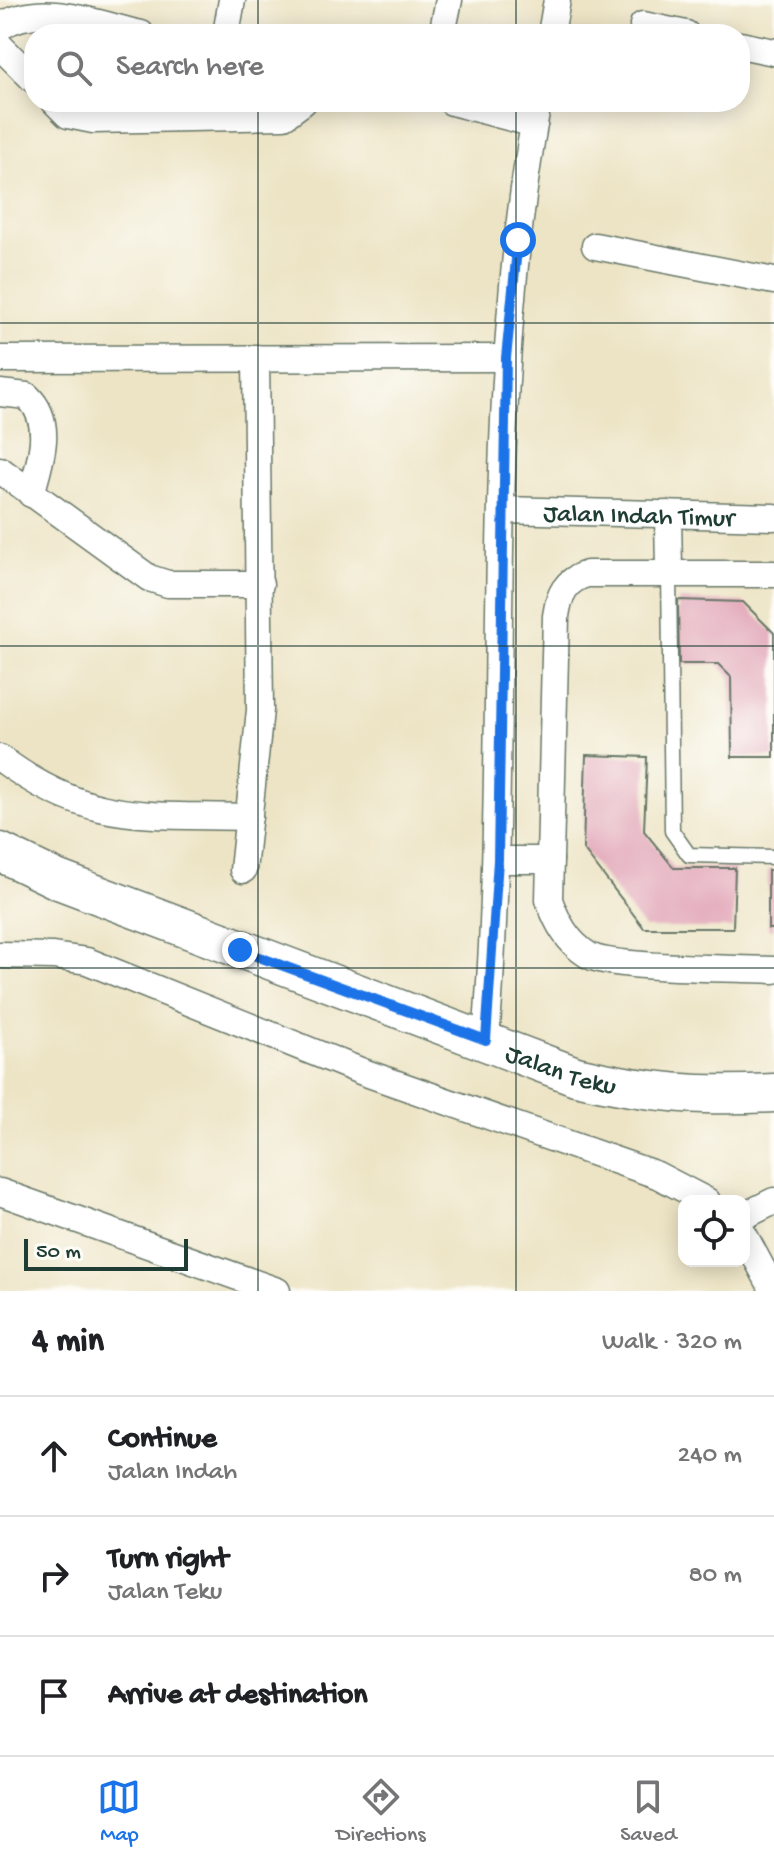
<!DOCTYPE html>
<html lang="en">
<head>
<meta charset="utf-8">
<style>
  body { margin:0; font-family:"Gochi Hand",sans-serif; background:#f2f2f2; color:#202124 }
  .controls { position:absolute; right:24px; bottom:24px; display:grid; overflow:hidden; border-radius:16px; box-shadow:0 4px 20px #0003 }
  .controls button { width:72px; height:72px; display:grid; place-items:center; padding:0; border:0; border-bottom:2px solid #e0e0e0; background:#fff; color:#202124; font:40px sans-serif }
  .scale { position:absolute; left:24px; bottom:20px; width:164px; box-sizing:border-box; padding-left:8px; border:4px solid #1f3d34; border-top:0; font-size:22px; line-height:28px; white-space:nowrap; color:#1f3d34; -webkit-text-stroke:6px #fdfcf7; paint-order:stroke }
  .stop { position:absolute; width:24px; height:24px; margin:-18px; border:6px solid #1a73e8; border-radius:50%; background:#fff }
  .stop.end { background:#1a73e8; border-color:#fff; box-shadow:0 2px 8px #0008 }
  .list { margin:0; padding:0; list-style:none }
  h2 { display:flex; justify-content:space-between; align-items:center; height:104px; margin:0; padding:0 32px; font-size:34px }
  h2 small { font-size:26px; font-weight:400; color:#757577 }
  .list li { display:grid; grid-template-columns:52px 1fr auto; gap:24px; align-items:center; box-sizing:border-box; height:120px; padding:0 32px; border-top:2px solid #e0e0e0 }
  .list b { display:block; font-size:30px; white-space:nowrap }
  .list p { margin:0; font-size:26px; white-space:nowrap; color:#757577 }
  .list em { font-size:26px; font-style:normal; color:#757577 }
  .icon { flex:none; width:44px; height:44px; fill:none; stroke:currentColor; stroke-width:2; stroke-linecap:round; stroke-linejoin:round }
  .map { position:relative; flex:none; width:774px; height:1291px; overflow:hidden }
  .search { position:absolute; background:#fff; box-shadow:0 4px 20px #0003; left:24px; right:24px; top:24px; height:88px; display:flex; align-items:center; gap:20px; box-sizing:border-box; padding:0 28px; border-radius:32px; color:#757577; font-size:30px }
  .sheet { height:464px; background:#fff }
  nav { display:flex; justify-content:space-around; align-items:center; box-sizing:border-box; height:112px; border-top:2px solid #e0e0e0; background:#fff; font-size:22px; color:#757577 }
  nav a { display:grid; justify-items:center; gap:4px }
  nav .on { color:#1a73e8 }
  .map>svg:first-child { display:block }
</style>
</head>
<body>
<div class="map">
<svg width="774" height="1291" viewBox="0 0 774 1291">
  <rect width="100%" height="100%" fill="#fdfcf7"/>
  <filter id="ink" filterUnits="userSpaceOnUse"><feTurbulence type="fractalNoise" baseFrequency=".0125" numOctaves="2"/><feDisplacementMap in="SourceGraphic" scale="16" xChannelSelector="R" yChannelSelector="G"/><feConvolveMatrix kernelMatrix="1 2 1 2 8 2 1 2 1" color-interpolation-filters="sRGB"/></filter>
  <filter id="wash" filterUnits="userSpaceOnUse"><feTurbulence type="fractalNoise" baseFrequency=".006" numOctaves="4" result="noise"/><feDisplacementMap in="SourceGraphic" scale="32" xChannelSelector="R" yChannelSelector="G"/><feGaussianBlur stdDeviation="1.8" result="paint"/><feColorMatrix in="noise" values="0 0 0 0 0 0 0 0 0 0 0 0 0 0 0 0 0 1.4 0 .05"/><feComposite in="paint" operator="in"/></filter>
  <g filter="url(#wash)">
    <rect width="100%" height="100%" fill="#ede4c5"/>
    <g id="blocks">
      <g fill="#e0a0b4">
        <polygon points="678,600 743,602 774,633 774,757 732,757 731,677 718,664 679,664"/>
        <polygon points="586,755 647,757 644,831 674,868 735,868 733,928 644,928 583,849"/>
        <rect x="768" y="870" width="6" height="59"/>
      </g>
    </g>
  </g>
  <g filter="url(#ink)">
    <use href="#blocks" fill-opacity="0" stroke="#677767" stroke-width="2"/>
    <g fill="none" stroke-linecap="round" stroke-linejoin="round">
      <defs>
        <polyline id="lane" points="669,571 672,831 689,855 774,857"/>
        <g id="street">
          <polyline points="643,25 686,34"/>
          <path d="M 0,27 C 40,0 97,24 141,34"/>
          <polyline points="226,34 232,0"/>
          <polyline points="442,34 449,0"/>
          <polyline points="551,34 557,0"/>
          <polyline points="740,45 774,52"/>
          <polyline points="0,46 34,80"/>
          <polyline points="55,102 68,115 93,120 284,116 303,102"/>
          <polyline points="452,102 534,124"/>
          <polyline points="595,246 774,281"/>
          <polyline points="0,359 506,358"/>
          <path d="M 0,393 L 27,396 C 55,422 40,462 31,494"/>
          <polyline points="0,470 149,578 168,584 260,584"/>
          <path id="s1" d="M 503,510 L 774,517"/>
          <polyline points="668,514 669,571"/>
          <path d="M 774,574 L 587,574 C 565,580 559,595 556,616 L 549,900 C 557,922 567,942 588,955 C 610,969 740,968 774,970"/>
          <path d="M 0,758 C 89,825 144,814 249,817"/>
          <polyline points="498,860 550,860"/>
          <polyline points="243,870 260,710 256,358"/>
          <polyline points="0,955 53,956 87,961 363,1072 657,1175 707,1201"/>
          <path d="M 486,1040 C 511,728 480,410 538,102"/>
          <polyline points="0,1192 277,1291"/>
          <polyline points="744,1216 774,1201"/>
          <polyline points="744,1235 774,1291"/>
        </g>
        <g id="secondary">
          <path id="s2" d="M 0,852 L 56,879 L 576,1076 C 649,1093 699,1097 774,1093"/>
        </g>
      </defs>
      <use href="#lane" stroke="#677767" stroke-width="17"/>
      <use href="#street" stroke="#677767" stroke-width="29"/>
      <use href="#secondary" stroke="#677767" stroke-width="41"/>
      <use href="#lane" stroke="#fff" stroke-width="14"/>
      <use href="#street" stroke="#fff" stroke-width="26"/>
      <use href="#secondary" stroke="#fff" stroke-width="38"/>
    </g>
  </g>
  <g fill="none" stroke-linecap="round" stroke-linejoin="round" filter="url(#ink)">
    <polyline stroke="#1a73e8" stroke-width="10" points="240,950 486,1040 498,860 506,358 518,240"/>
  </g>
  <path fill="none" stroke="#1f3d34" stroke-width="2" stroke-opacity="0.55" d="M 258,0 L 258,34M 516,0 L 516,34M 258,102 L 258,1291M 516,102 L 516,1291M 0,323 L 774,323M 0,646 L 774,646M 0,968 L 774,968"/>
  <g text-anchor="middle" stroke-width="6" stroke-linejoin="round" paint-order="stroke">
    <g font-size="26" fill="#1f3d34" stroke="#fdfcf7">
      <text dy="9" stroke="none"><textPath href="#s1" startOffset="136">Jalan Indah Timur</textPath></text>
      <text dy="9" stroke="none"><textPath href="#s2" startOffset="602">Jalan Teku</textPath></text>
    </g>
  </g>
</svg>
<div class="controls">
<button><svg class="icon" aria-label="locate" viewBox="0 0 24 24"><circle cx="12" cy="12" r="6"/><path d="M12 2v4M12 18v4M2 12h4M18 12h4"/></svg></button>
</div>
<div class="scale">50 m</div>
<div class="stop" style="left:518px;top:240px"></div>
<div class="stop end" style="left:240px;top:950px"></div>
<div class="search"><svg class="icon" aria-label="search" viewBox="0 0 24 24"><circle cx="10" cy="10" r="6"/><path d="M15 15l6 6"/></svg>Search here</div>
</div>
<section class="sheet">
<h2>4 min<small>Walk · 320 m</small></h2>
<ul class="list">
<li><svg class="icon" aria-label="ahead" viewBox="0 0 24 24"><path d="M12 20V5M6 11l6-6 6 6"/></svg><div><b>Continue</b><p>Jalan Indah</p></div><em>240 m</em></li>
<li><svg class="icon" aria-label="right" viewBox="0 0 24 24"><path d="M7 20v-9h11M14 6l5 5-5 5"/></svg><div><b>Turn right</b><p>Jalan Teku</p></div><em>80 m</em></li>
<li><svg class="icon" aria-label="arrive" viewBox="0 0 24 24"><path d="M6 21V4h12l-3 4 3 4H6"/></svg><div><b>Arrive at destination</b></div></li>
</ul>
</section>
<nav>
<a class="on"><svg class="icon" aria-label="map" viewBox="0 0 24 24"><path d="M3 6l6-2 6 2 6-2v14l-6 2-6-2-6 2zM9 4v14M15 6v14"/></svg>Map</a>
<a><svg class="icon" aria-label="directions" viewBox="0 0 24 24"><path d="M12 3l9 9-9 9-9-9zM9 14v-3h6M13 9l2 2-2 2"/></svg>Directions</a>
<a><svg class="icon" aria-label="saved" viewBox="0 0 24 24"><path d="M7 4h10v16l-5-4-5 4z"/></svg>Saved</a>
</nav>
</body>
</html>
